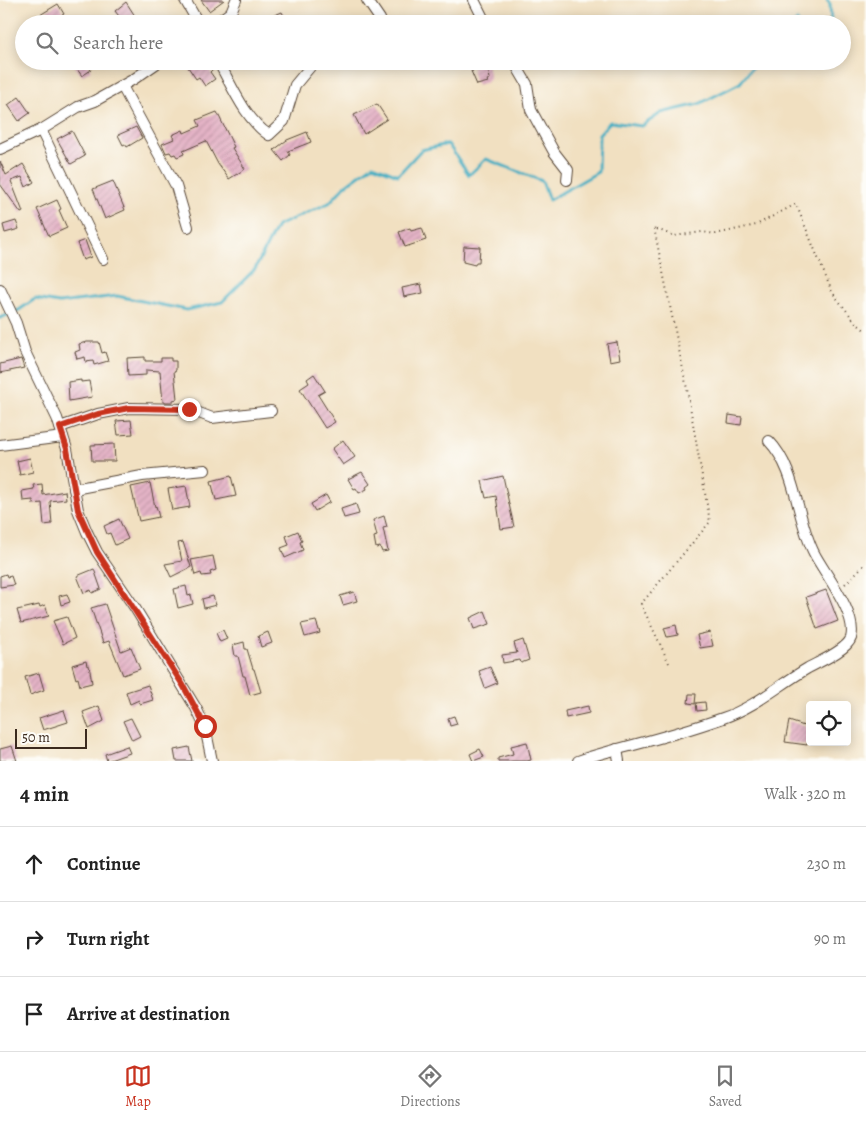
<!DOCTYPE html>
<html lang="en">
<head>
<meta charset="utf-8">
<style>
  body { margin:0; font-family:Alegreya,serif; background:#f2f2f2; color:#222 }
  .controls { position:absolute; right:15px; bottom:15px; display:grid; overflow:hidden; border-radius:5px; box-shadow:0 2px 12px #0003 }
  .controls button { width:45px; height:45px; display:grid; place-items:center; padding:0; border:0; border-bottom:1px solid #e0e0e0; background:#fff; color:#222; font:25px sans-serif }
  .scale { position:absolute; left:15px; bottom:12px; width:72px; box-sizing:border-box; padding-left:5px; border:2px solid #3b2a1e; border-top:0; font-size:14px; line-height:18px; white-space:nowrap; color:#3b2a1e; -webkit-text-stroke:4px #fdfcf7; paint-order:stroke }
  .stop { position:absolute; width:15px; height:15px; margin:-11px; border:4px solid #c8321e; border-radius:50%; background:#fff }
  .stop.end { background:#c8321e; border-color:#fff; box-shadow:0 1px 5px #0008 }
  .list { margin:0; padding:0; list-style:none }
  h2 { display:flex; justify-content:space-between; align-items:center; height:65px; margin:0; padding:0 20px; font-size:21px }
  h2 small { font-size:16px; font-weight:400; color:#767676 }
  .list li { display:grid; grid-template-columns:32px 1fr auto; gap:15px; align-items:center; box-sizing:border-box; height:75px; padding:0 20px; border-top:1px solid #e0e0e0 }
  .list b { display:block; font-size:19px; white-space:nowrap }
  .list em { font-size:16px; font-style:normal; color:#767676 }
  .icon { flex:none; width:28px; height:28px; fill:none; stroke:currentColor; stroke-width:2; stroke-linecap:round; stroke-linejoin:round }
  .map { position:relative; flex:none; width:866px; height:761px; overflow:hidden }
  .search { position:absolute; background:#fff; box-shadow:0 2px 12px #0003; left:15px; right:15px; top:15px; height:55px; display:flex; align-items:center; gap:12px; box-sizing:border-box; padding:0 18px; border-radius:28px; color:#767676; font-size:19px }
  .sheet { height:290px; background:#fff }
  nav { display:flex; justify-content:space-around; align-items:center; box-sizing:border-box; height:70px; border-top:1px solid #e0e0e0; background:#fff; font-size:14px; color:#767676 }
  nav a { display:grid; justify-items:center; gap:2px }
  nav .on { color:#c8321e }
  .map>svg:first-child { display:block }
</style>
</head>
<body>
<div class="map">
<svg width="866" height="761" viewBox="0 0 866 761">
  <defs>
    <pattern id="building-hatch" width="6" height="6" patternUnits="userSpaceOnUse" patternTransform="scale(1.25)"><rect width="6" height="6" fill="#e4b3c6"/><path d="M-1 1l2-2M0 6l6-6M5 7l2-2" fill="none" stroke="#c49aaa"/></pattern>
  </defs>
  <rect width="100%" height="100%" fill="#fdfcf7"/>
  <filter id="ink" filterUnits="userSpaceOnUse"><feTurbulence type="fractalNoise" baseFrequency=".02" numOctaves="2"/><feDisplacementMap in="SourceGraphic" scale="10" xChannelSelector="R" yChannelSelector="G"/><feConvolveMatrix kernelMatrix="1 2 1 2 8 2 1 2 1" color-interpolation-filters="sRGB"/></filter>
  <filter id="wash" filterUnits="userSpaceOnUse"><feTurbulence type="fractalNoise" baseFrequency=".0096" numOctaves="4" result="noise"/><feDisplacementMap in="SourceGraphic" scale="20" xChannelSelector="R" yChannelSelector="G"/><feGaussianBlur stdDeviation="1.12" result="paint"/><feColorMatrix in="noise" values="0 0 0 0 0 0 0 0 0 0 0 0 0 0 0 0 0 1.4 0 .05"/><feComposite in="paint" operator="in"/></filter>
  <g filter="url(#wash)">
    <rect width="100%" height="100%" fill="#f1e0c1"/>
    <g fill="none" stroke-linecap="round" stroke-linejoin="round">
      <g stroke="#45afc3" stroke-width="3">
        <polyline points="827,0 830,4 831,24"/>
        <polyline points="794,24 797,21 799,24"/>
        <polyline points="0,318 19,310 35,299 59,303 117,296 187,310 222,302 255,269 277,226 329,203 346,185 373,165 398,175 421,150 448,144 469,175 486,159 542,181 549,200 598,172 599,134 610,122 642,126 661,113 699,104 740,83 757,61"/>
      </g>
    </g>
    <g id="blocks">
      <g fill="url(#building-hatch)">
        <polygon points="201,0 224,0 209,11"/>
        <polygon points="126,2 135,16 125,24 115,11"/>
        <polygon points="58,4 64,14 59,17 64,24 46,24 40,15"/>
        <polygon points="282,12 288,24 273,24 270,17"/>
        <polygon points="71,61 85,61 91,70 82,76"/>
        <polygon points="184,61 208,61 213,69 210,72 215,79 205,86 199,77 196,79"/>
        <polygon points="487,62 490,79 487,80 488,82 477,85 471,71 473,71 472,67"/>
        <polygon points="19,97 30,113 19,121 8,105"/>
        <polygon points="377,104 387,119 364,134 354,115"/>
        <polygon points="217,112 234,147 232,148 245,169 229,179 218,164 206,141 183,151 184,154 177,157 175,154 172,155 170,152 166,153 162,144 174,139 172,135 183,130 184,133 200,126 197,120"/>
        <polygon points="136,127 142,138 127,147 125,144 123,145 118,135"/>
        <polygon points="72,131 85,156 71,164 57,139"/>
        <polygon points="307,132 311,142 288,151 290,155 283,161 274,150 287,140"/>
        <polygon points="0,161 6,175 23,164 34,182 26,187 22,177 11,181 23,212 21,213 0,184"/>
        <polygon points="113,181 125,210 105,219 93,189"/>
        <polygon points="57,200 61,209 59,210 67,228 49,236 37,209"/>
        <polygon points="16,221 19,229 5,233 3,225"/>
        <polygon points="410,228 411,231 422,228 426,240 405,247 399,232"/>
        <polygon points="85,240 91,257 83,260 77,243"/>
        <polygon points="464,246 480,247 479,262 476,262 475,265 463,262"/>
        <polygon points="421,284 423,293 404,297 402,288"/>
        <polygon points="87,342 99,342 102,353 105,352 108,361 94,365 93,361 86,362 85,357 77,359 75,352 80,350 79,344"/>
        <polygon points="617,342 620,359 610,361 607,344"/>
        <polygon points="145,357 145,361 161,361 161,358 171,358 171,361 176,361 176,370 174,371 177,399 173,400 173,402 163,402 160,371 146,370 146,375 128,376 127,358"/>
        <polygon points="21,359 24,368 0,373 0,364"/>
        <polygon points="314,374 325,391 318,395 335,422 325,428 300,389 309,383 307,379"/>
        <polygon points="81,380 81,382 89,381 92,397 69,401 68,382"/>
        <polygon points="729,415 742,417 741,425 728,423"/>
        <polygon points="131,420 133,434 118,435 116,421"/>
        <polygon points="343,440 355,457 343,465 332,449"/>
        <polygon points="114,444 115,461 92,461 91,445"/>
        <polygon points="30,458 33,472 20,475 17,461"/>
        <polygon points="362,472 370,484 366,487 367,489 359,493 356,488 354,489 348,479"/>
        <polygon points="231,476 236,496 216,500 211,481"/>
        <polygon points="503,476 514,527 501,529 496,496 486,498 482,481"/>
        <polygon points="150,483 155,507 156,506 159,517 139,521 131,487"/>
        <polygon points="42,484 43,495 65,491 66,499 50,501 52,524 44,525 42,503 33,504 33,500 23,501 22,491 34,489 33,485"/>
        <polygon points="186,486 190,507 172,510 168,489"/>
        <polygon points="326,495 330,502 315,511 311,504"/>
        <polygon points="356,504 359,514 344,518 341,509"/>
        <polygon points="384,516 387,527 383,528 388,551 382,552 380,547 376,548 374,537 377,536 373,520"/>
        <polygon points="119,519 128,539 115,545 110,533 107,534 104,526"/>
        <polygon points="298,531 302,541 300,542 303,550 285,558 281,548 289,545 286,536"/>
        <polygon points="183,542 191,567 171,577 165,564 182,561 178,543"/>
        <polygon points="213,556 216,570 210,572 211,575 202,576 201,573 195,575 191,560"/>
        <polygon points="94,569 101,589 92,593 91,590 84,593 77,576"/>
        <polygon points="6,574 7,577 11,576 14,585 0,587 0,576"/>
        <polygon points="186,586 188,596 191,595 193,604 178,608 174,589"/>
        <polygon points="826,590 838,621 817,629 806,597"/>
        <polygon points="354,592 357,601 343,605 340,596"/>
        <polygon points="67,594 70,602 61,605 59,596"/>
        <polygon points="213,596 216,605 204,608 202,599"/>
        <polygon points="105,604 121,651 131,647 140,669 123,675 109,641 103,643 91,608"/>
        <polygon points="39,605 40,607 45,605 49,616 21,623 17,610"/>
        <polygon points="485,611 490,624 474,629 470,618"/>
        <polygon points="67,617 75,638 63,644 53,621"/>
        <polygon points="316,621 320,633 305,637 301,624"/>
        <polygon points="676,625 678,635 667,637 664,628"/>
        <polygon points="223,630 227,639 220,642 216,633"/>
        <polygon points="268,632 272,643 261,647 258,636"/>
        <polygon points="710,632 713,646 700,648 697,635"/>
        <polygon points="523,640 529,660 521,663 520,660 503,663 502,655 517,653 514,643"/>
        <polygon points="244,642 245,649 247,649 253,669 254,669 261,692 250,695 245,676 243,676 238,656 235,656 233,645"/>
        <polygon points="86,661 87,666 89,665 92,683 80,686 78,678 76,679 72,665"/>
        <polygon points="490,667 497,683 485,688 479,671"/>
        <polygon points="39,673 44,690 30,695 25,677"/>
        <polygon points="148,685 153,700 140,704 139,700 130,704 126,692"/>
        <polygon points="689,694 696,694 695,704 688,703"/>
        <polygon points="705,702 706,710 697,711 696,703"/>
        <polygon points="99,706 104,721 89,729 83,712"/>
        <polygon points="588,706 589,713 566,718 565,711"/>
        <polygon points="64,710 68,722 43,730 39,718"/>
        <polygon points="454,716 457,724 450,726 448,718"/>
        <polygon points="131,718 140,736 132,740 123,721"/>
        <polygon points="789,721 810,728 810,739 808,738 807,745 785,742"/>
        <polygon points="527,742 531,760 527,761 498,761 498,758 513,754 511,746"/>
        <polygon points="12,746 17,761 0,761 0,749"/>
        <polygon points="127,746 130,753 107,761 105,754"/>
        <polygon points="189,747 192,761 176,761 174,750"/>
        <polygon points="480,749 484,757 473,761 470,754"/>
      </g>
    </g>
  </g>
  <g filter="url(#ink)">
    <use href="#blocks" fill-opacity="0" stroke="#564536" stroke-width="1"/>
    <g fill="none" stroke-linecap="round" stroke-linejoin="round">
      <defs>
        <g id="street">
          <polyline points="185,0 199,24"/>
          <polyline points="367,0 380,19 377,24"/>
          <polyline points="474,0 486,24"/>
          <polyline points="215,24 231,12 236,0"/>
          <path d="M 218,61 C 232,86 245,119 269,135 L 284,121 L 295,85 L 315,61"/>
          <polyline points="517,61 517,67 527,84 531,110 554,152 568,170 567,180"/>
          <polyline points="122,86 176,186 188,227"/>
          <polyline points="41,130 103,259"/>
          <polyline points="0,149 41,130 78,107 95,101 134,79 160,61"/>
          <polyline points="0,289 16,323 25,352 57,418 67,449 78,510 87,532 97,552 135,608 196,708 205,727 212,761"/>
          <polyline points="60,427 98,414 129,408 189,409 212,418 271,411"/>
          <polyline points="0,445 63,437"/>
          <polyline points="74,489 142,476 205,470"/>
          <polyline points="617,749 619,761"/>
          <path d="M 578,761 C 591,756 604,753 618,749 C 653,740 689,730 723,718 C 755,707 779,685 808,668 C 819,662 847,650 851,638 C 858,614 824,573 814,553 C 796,518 797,470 769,441"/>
        </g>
      </defs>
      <use href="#street" stroke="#564536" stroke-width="12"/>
      <g stroke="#564536" stroke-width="2" stroke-dasharray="1 4" stroke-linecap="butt">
        <polyline points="845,584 866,563"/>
        <polyline points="669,663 641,604 710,522 687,389 654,228 674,236 702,232 716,234 756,225 796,204 832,292 856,323 866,331"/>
      </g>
      <use href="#street" stroke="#fff" stroke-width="10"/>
    </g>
  </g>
  <g fill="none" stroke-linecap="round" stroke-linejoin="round" filter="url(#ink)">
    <polyline stroke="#c8321e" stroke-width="6" points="189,409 129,408 98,414 60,427 67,449 78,510 97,552 183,685 205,726"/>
  </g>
</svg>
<div class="controls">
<button><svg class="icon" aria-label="locate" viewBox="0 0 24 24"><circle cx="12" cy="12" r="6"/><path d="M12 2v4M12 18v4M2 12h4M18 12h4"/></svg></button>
</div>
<div class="scale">50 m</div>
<div class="stop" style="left:205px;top:726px"></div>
<div class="stop end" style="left:189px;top:409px"></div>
<div class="search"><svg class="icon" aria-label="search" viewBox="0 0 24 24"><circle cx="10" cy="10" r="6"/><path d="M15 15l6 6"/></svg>Search here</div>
</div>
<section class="sheet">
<h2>4 min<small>Walk · 320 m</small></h2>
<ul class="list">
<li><svg class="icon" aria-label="ahead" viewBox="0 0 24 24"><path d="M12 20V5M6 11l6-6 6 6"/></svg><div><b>Continue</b></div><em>230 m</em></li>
<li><svg class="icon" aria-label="right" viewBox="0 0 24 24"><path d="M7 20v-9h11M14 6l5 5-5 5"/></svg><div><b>Turn right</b></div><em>90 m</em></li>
<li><svg class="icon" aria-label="arrive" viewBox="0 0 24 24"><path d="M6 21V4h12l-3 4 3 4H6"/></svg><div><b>Arrive at destination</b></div></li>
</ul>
</section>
<nav>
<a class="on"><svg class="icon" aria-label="map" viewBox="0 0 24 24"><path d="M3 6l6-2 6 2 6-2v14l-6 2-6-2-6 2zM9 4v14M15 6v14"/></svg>Map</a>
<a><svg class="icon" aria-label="directions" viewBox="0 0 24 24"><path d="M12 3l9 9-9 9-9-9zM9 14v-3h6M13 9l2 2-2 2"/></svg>Directions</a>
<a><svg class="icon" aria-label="saved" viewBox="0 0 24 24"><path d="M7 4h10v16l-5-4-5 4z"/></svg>Saved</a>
</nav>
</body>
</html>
